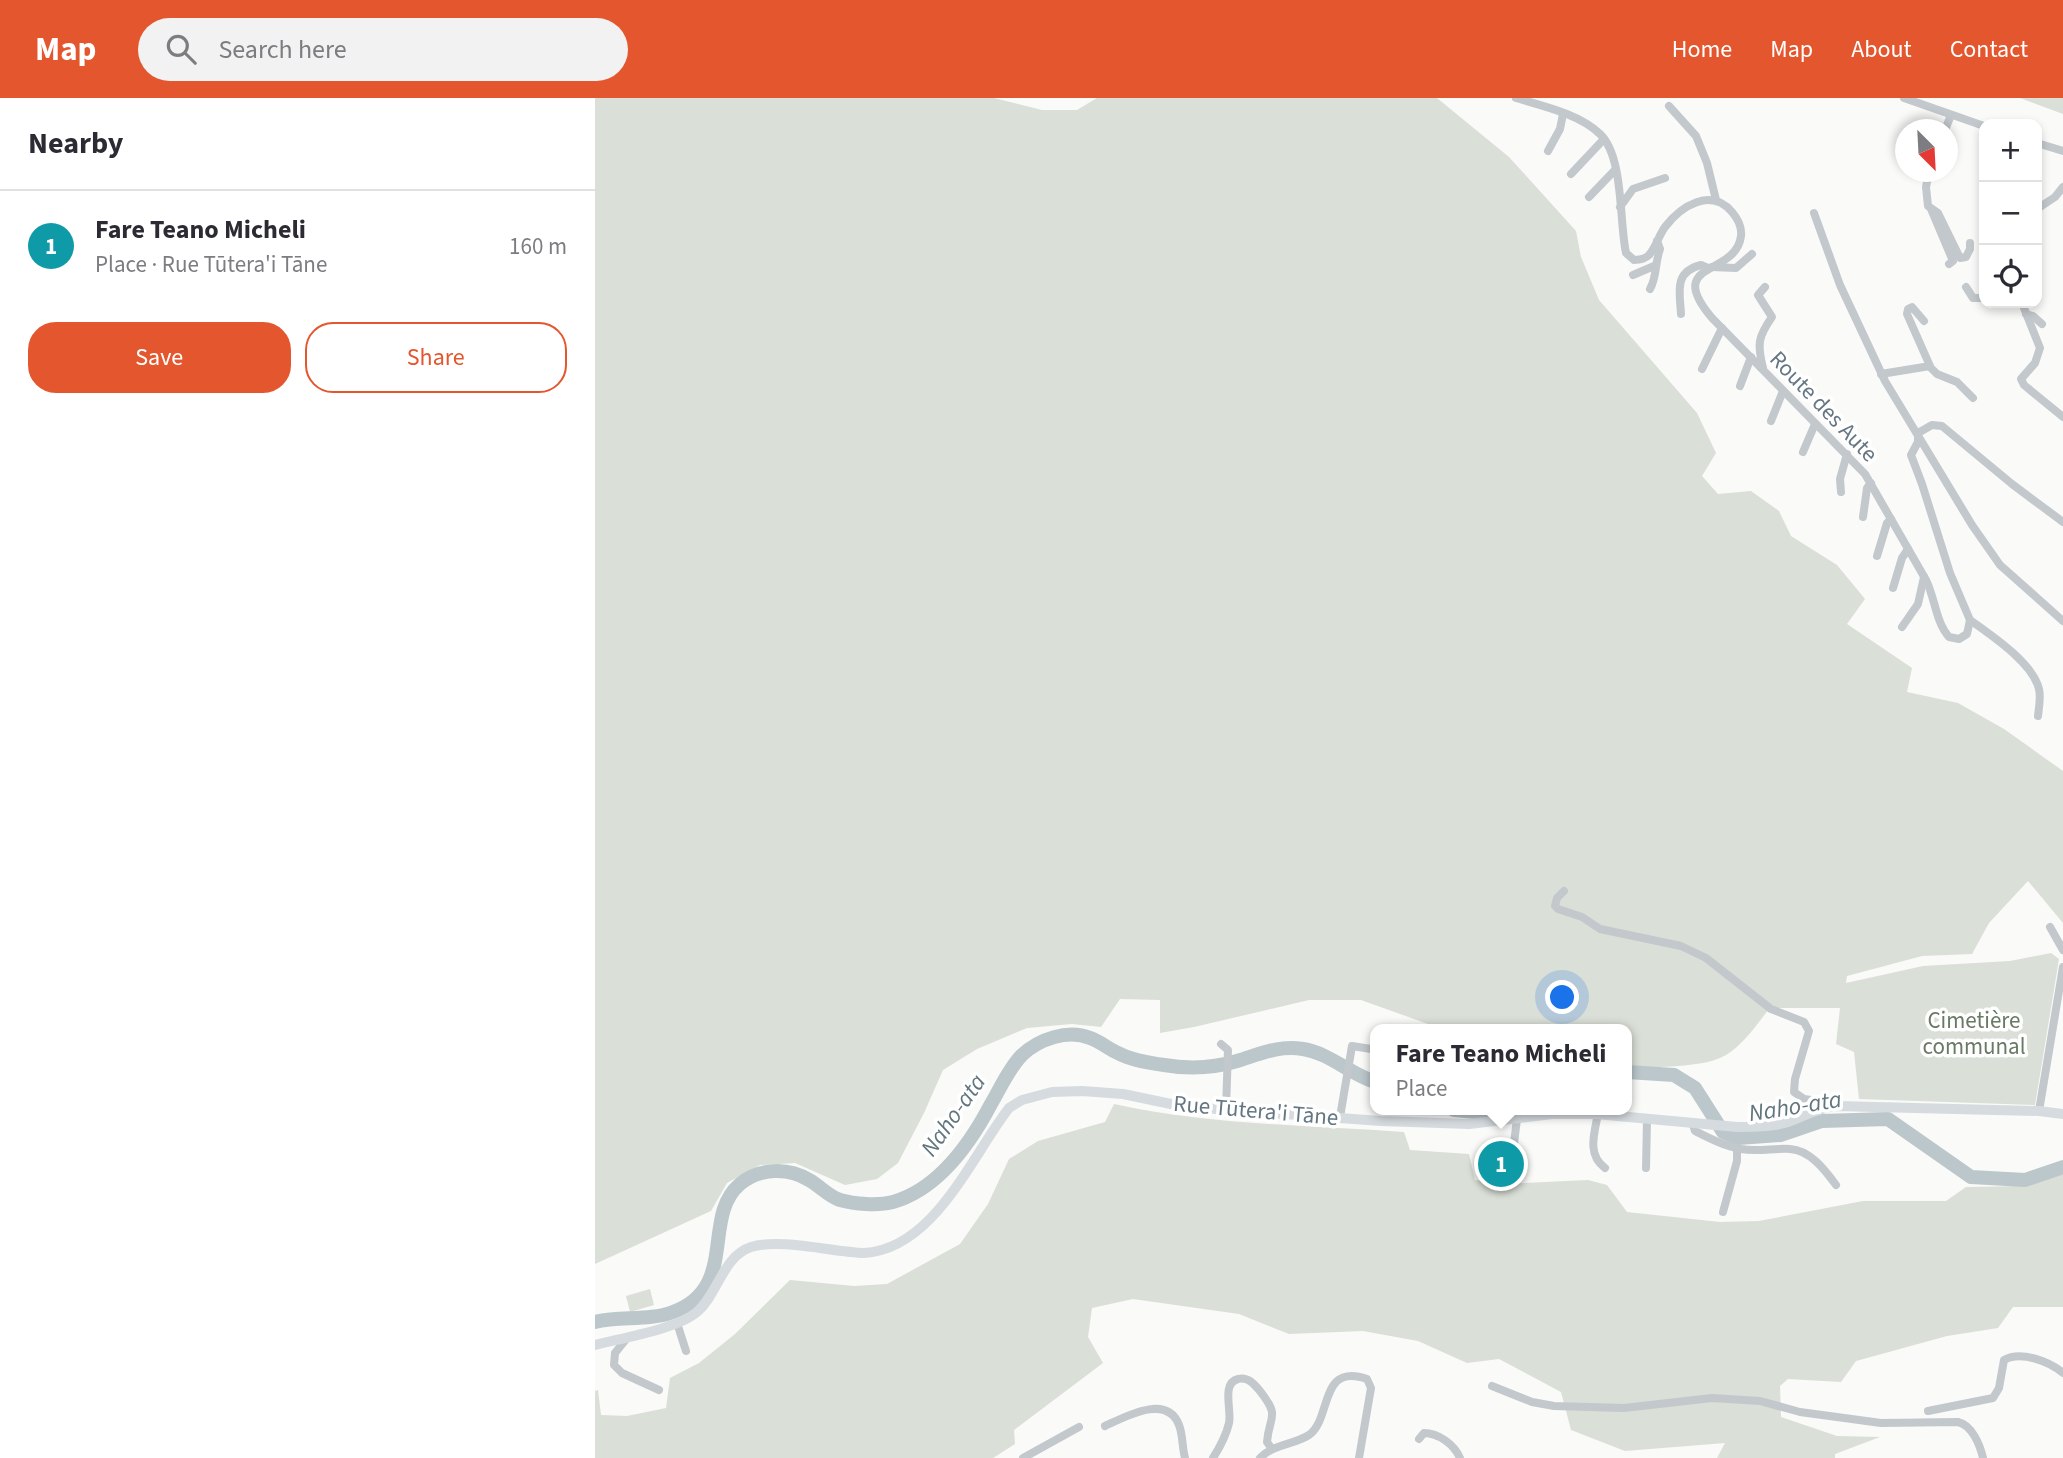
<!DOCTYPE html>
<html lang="en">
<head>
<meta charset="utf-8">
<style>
  body { margin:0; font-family:"Source Sans 3",sans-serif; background:#f2f2f3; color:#2b2b33 }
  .controls { position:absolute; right:21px; top:21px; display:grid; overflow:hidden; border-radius:14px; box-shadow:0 4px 10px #0003 }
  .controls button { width:63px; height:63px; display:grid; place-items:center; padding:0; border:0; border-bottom:2px solid #e1e1e2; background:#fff; color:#2b2b33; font:35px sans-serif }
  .compass { position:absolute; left:1300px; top:21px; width:63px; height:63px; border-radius:50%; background:#fff; box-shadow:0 4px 10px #0003; rotate:156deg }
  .you { position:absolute; left:968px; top:900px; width:24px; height:24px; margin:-18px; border:5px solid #fff; border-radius:50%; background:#1a73e8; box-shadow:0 0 0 10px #1a73e833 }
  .badge { display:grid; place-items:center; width:46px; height:46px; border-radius:50%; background:#e4572e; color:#fff; font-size:23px; font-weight:700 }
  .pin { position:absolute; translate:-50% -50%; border:4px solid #fff; box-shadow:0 2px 7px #0006 }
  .popup { position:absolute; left:775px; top:926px; width:262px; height:91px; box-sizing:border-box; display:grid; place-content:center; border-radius:14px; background:#fff; filter:drop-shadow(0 2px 5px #0005); font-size:23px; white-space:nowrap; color:#7c7c81 }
  .popup b { font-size:26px; color:#2b2b33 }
  .popup::after { content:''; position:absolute; left:50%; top:100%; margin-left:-14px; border:14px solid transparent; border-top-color:#fff }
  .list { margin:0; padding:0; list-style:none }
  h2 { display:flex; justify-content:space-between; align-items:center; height:91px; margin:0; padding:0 28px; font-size:30px }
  h2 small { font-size:23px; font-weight:400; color:#7c7c81 }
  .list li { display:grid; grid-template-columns:46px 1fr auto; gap:21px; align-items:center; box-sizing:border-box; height:112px; padding:0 28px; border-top:2px solid #e1e1e2 }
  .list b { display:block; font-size:26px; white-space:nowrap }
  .list p { margin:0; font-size:23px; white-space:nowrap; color:#7c7c81 }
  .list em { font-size:23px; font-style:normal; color:#7c7c81 }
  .actions { display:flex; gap:14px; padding:21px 28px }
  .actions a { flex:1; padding:16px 0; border:2px solid #e4572e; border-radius:28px; text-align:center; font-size:24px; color:#e4572e }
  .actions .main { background:#e4572e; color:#fff }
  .icon { flex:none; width:38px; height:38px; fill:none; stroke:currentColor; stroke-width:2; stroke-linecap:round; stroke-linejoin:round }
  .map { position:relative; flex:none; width:1468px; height:1360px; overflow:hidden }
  header { display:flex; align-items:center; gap:42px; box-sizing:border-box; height:98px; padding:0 35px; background:#e4572e; color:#fff }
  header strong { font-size:33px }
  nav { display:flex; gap:38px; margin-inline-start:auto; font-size:24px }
  .search { width:490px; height:63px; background:#f2f2f3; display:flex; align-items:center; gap:18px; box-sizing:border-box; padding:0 24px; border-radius:38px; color:#7c7c81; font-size:26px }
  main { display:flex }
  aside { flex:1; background:#fff }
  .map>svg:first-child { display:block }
</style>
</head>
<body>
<header>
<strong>Map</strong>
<div class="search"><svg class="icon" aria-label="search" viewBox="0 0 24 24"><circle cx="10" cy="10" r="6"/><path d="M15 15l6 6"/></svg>Search here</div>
<nav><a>Home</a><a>Map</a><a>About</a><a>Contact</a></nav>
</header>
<main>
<aside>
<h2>Nearby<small></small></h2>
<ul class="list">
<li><span class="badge" style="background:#0f9aa8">1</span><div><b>Fare Teano Micheli</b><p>Place · Rue Tūtera'i Tāne</p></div><em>160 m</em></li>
</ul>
<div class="actions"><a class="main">Save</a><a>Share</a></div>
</aside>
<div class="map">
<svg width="1468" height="1360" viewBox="0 0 1468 1360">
  <rect width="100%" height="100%" fill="#fafaf8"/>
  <g fill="#dadfd7">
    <path d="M 0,0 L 399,0 L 447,12 L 482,12 L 502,0 L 842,0 L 914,59 L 981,133 L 986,159 L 1004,202 L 1102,315 L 1121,355 L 1107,378 L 1123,396 L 1156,393 L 1184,413 L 1196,438 L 1242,467 L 1270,501 L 1252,526 L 1317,570 L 1312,594 L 1363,605 L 1409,631 L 1468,673 L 1468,825 L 1433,783 L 1394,825 L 1377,856 L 1327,858 L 1252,878 L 1251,885 L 1328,868 L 1415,863 L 1456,855 L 1464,861 L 1440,1007 L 1264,1001 L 1259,954 L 1241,946 L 1245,910 L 1175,910 C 1161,927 1146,951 1125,960 C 1105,969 1062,969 1039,970 L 1032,967 L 1032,931 L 847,931 L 766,902 L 714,902 L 599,929 L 565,935 L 565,902 L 525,901 L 506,929 L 477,926 L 432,930 L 382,951 L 348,972 L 329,1015 L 303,1065 L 282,1081 L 250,1087 L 200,1065 L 165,1067 L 132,1085 L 116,1113 L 0,1166 Z"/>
    <polygon points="1425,0 1468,0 1468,16"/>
    <path d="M 519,1006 C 613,1027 713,1027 809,1034 L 815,1052 L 874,1056 L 880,1082 L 911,1086 L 993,1082 L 1012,1087 L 1032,1114 L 1125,1124 L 1164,1123 L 1268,1103 L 1351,1103 L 1371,1089 L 1427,1088 L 1468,1076 L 1468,1209 L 1418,1209 L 1403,1230 L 1352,1238 L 1261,1263 L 1246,1284 L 1193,1281 L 1185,1288 L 1186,1319 L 1242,1338 L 1285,1339 L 1240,1356 L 1240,1360 L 1122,1360 L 1130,1345 L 1030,1353 L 976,1332 L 966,1294 L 904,1261 L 872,1265 L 823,1243 L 768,1233 L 694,1236 L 644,1216 L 538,1201 L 497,1210 L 493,1239 L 508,1265 L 419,1332 L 420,1346 L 398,1360 L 0,1360 L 0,1293 L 3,1292 L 6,1317 L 32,1318 L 71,1310 L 75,1280 L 104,1265 L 140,1236 L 195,1182 L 259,1188 L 292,1186 L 365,1146 L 393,1106 L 414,1061 L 443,1043 L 510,1024 Z"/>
    <polygon points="55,1191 59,1207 35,1214 31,1198"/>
  </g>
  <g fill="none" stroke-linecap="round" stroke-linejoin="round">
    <g stroke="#bbc7cb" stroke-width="14">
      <polyline points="1032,974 1079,977 1100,990 1128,1034 1143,1040 1186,1037 1227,1023 1293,1021 1376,1079 1430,1082 1468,1069"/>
      <polyline points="859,1012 890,1015 902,1012"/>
      <path d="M 0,1224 C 25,1218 54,1223 78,1214 C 144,1190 106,1119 145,1086 C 164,1070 193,1069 214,1082 C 225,1088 233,1098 245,1102 C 259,1106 283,1108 298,1104 C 343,1091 375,1046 396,1006 C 405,991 414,970 427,957 C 444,941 473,931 495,940 C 505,943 513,951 523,955 C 536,962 554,965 569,967 C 593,971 619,970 642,963 C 665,956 683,947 708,951 C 734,955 755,976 780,984"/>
    </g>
    <g stroke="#c3c8cc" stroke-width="8">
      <path d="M 921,0 C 948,8 984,16 1005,36 C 1029,59 1024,123 1031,155 L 1039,162 C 1045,162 1050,161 1054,157 C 1061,149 1064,137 1070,129 C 1086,108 1116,89 1137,114 C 1143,121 1147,129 1146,138 C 1141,179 1068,162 1117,220 L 1270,376 L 1331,482 C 1340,500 1341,525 1354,539 L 1364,541 L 1372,536 L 1375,522 L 1355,475 L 1327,386 L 1316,357 L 1323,344 L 1323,335"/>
      <polyline points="1309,0 1389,28"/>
      <polyline points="1074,8 1101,38 1112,65 1121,102"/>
      <polyline points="1350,32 1356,17"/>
      <polyline points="1442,45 1468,53"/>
      <polyline points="953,53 965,31 968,16"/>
      <polyline points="1334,74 1331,89 1333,108 1343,115 1365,160 1371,159 1375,151 1375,145"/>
      <polyline points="976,76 1009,41"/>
      <polyline points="994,99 1020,72"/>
      <polyline points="1388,105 1389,109"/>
      <polyline points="1025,109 1038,91 1070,80"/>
      <polyline points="1336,111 1358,163 1354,166"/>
      <polyline points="1442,111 1460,99 1468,89"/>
      <polyline points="1219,115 1245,187 1290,283 1377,427 1405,467 1468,523"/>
      <polyline points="1117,169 1141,170 1157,156"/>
      <polyline points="1038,177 1059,168"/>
      <polyline points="1371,189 1378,200 1389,200"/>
      <path d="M 1055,191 C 1062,179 1060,164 1065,151 L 1062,143"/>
      <polyline points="1427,205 1445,250 1440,265 1426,281 1429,287 1468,319"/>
      <path d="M 1086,216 C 1085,195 1078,174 1106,167 L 1113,170"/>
      <polyline points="1431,216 1438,218 1447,226"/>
      <polyline points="1334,268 1342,276 1362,284 1378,300"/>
      <path d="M 1168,270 C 1162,246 1163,239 1177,219 L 1163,197 L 1170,189"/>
      <polyline points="1107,271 1127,230"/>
      <polyline points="1286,276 1335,268 1312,216 1313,211 1317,209 1329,223"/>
      <polyline points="1145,288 1156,259"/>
      <polyline points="1176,323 1188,293"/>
      <polyline points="1323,335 1337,327 1347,328 1417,386 1468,424"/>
      <polyline points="1208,354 1220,326"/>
      <polyline points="1246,394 1245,381 1252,356"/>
      <polyline points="1268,419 1272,390 1276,385"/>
      <polyline points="1282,458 1292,425 1296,421"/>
      <polyline points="1298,490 1307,460 1313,451"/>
      <path d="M 1375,522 C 1396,537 1438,565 1444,591 C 1446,599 1444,609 1443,618"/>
      <polyline points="1307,529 1323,506 1329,479"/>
      <polyline points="969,793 962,800 960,808 963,811 987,819 1005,831 1086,848 1111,860 1176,911 1209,924 1214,933 1200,981 1199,994 1209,1001 1223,1003 1228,1009"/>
      <polyline points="1455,829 1468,852"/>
      <polyline points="626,946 633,952 631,1011"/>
      <polyline points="1444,1013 1468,869"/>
      <path d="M 1003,1016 C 999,1036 992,1057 1010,1070"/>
      <polyline points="745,1019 757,948 776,951"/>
      <path d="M 1097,1024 L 1100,1033 C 1114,1040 1129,1048 1146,1051 C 1163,1054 1178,1050 1195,1051 C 1215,1052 1230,1072 1241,1087"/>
      <polyline points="917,1062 922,1021"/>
      <polyline points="1051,1070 1052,1021"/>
      <polyline points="1128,1114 1142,1063 1142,1050"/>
      <polyline points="82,1225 91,1253"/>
      <polyline points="32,1240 20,1255 19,1267 27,1275 64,1292"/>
      <path d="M 897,1288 L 937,1304 L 959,1308 L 1029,1310 L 1117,1300 L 1165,1303 L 1205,1314 L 1286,1325 L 1363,1324 C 1377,1327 1385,1347 1388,1360"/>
      <path d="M 1333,1313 L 1398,1300 L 1404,1290 L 1409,1262 C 1426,1252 1455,1264 1468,1275"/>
      <path d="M 510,1328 C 530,1319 572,1295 584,1327 C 588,1337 587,1349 590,1360"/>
      <path d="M 824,1341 L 829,1335 C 843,1335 859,1346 865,1360"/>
      <polyline points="428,1360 484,1329"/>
      <path d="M 618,1360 C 625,1349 631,1338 634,1325 C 637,1313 626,1285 643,1281 C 653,1278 660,1287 665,1293 C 686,1320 674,1317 672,1344 L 677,1351"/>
      <path d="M 665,1360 C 679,1346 698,1347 714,1337 C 737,1321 724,1264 772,1281 L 776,1290 L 764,1360"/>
    </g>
    <path stroke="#d6dbdf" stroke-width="10" d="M 0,1247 C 27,1240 82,1231 102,1214 C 123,1196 128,1158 156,1149 C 184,1140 238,1154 269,1155 C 339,1151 376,1059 414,1010 L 427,1002 L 457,994 L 487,993 L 528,996 L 576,1006 L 621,1011 L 786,1023 L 874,1026 L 957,1016 L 1001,1016 L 1142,1029 C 1159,1029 1177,1029 1193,1024 C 1210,1018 1222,1010 1241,1008 L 1444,1013 L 1468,1016"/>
  </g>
  <g text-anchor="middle" stroke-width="7" stroke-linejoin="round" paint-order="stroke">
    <g font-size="23" fill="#657683" stroke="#fff">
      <text transform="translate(1229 308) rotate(46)" y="8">Route des Aute</text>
      <text transform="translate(661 1012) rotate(5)" y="8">Rue Tūtera'i Tāne</text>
    </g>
    <g font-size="23" fill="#687a64" stroke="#fff">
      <text x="1379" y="930">Cimetière<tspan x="1379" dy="26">communal</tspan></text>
    </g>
    <g font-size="24" font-style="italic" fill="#60757c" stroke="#fff">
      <text transform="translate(1200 1008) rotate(-9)" y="8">Naho-ata</text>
      <text transform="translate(358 1017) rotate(-55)" y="8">Naho-ata</text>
    </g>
  </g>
</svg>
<div class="controls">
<button>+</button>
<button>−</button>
<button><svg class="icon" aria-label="locate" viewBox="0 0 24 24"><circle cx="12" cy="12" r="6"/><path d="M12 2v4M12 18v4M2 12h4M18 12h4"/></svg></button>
</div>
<svg class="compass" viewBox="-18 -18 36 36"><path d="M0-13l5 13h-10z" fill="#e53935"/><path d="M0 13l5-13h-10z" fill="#7c7c81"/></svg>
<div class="you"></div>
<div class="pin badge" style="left:906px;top:1066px;background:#0f9aa8">1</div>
<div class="popup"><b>Fare Teano Micheli</b>Place</div>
</div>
</main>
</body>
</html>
